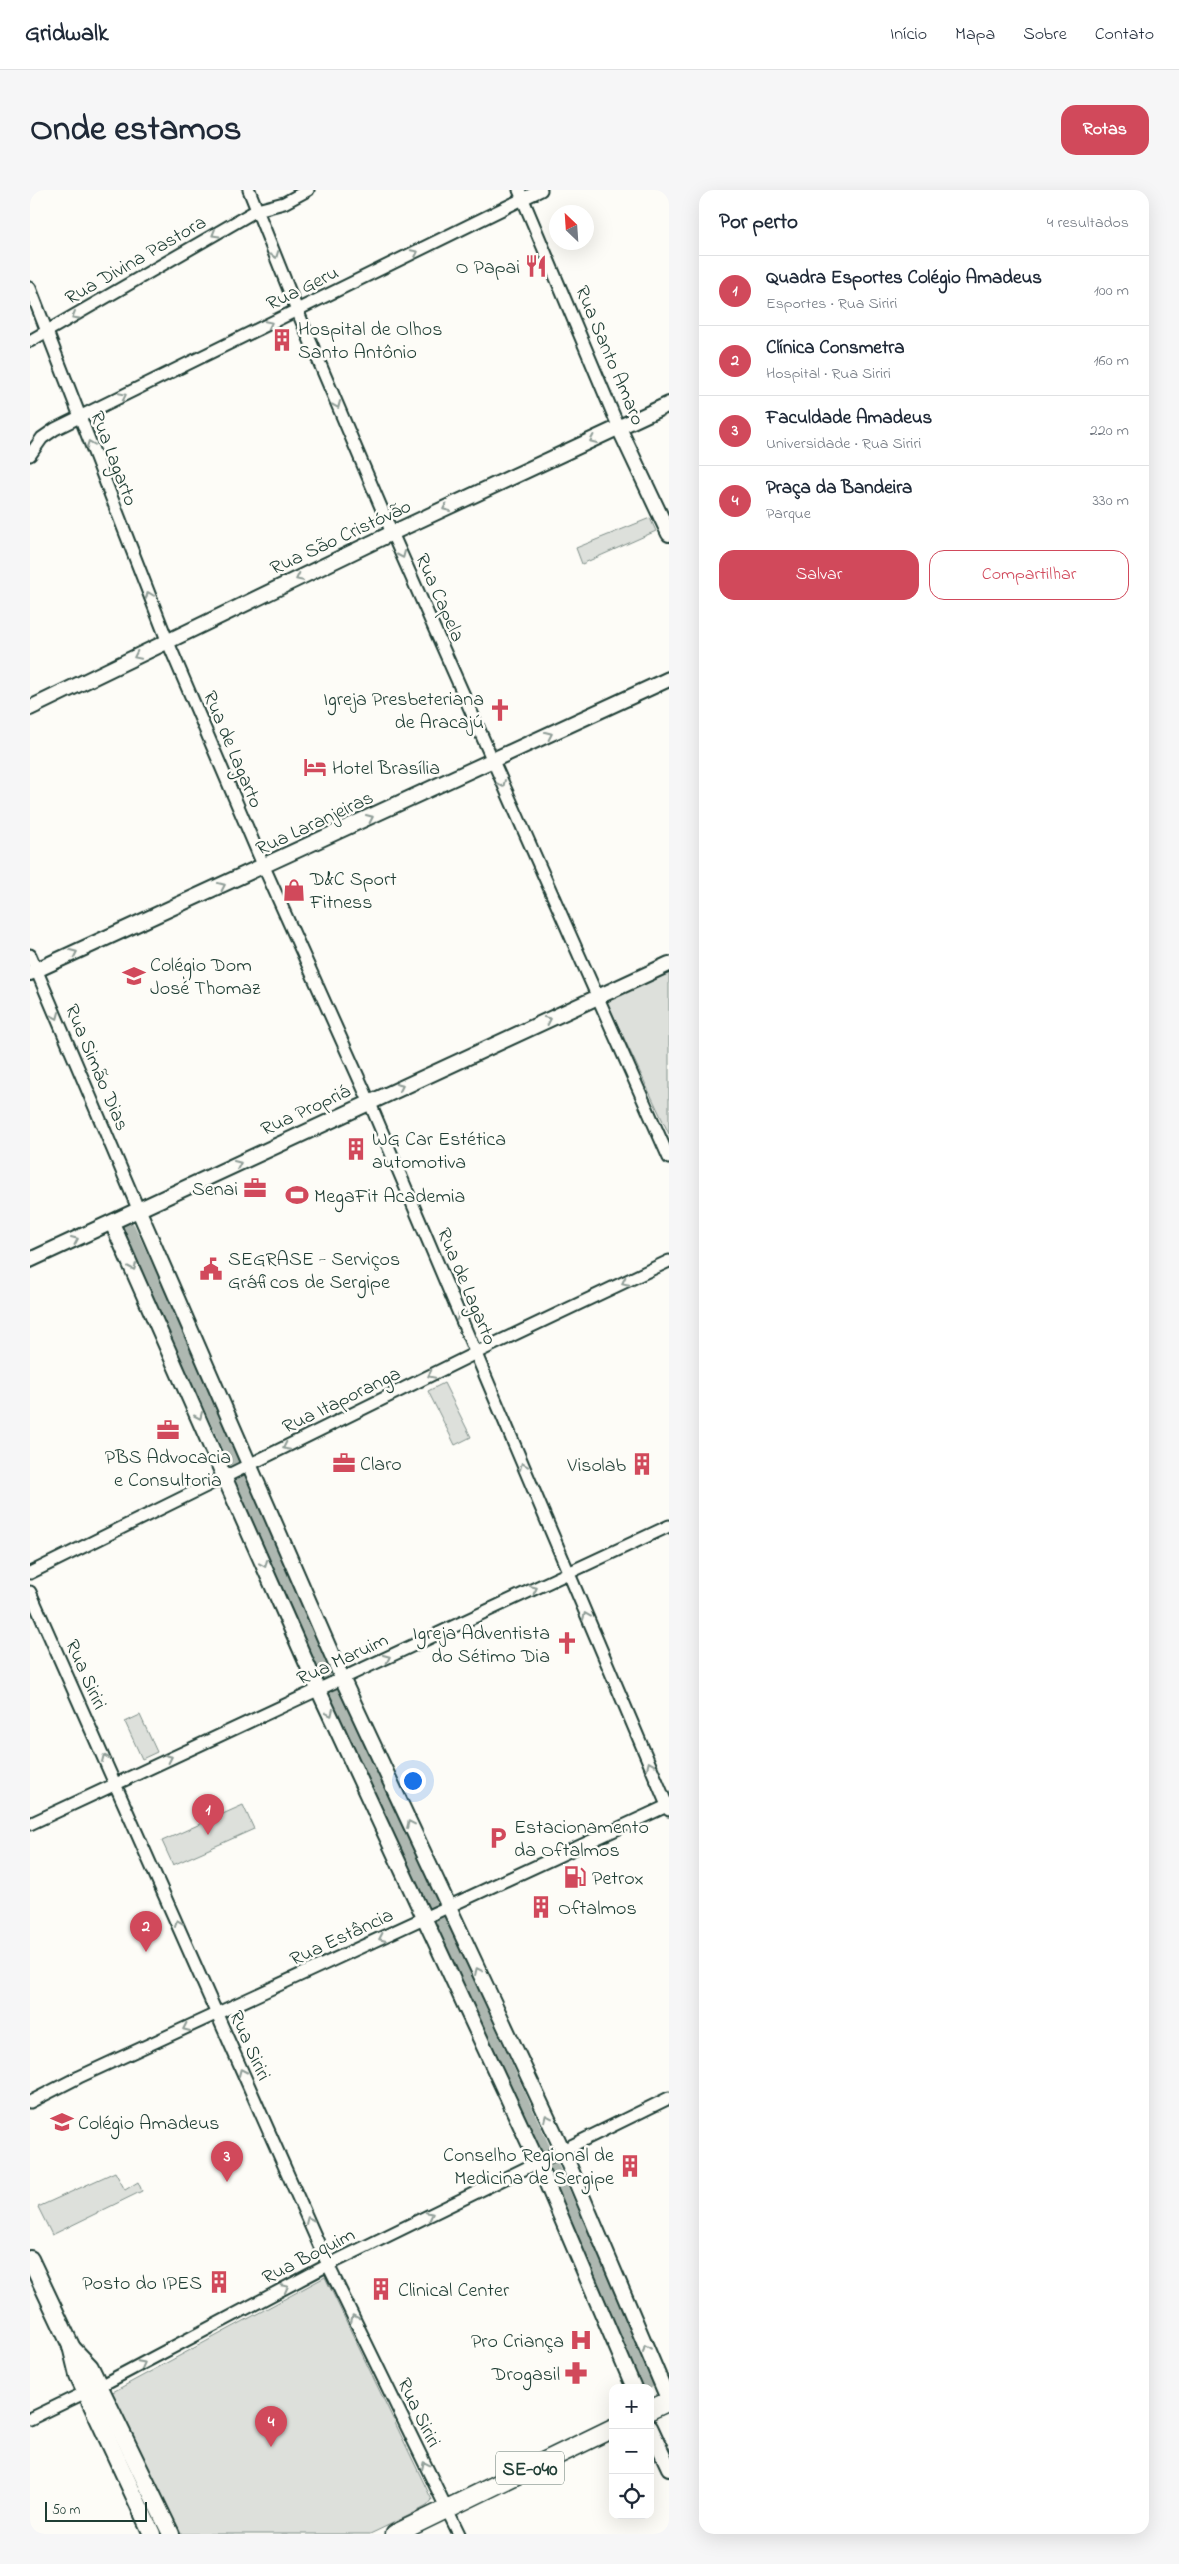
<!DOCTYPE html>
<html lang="pt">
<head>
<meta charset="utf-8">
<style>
  body { margin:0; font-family:"Indie Flower",sans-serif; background:#f6f6f7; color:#1f2937 }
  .controls { position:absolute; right:15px; bottom:15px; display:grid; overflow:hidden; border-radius:10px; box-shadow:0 5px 20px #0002 }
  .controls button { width:45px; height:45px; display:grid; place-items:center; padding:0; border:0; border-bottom:1px solid #e0e1e3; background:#fff; color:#1f2937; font:25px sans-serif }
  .compass { position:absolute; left:519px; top:15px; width:45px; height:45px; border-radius:50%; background:#fff; box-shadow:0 5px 20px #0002; rotate:335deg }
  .scale { position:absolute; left:15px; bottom:12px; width:102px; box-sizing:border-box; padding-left:5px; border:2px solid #1f3d34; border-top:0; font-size:14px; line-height:18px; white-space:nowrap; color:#1f3d34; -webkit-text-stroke:4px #fdfcf7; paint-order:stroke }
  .you { position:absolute; left:382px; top:1590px; width:18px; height:18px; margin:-12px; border:4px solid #fff; border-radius:50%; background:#1a73e8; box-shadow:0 0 0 8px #1a73e833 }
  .badge { display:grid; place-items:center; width:32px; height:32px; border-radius:50%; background:#d1495b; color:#fff; font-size:16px; font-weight:700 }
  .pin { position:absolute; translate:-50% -41px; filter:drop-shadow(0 1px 2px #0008) }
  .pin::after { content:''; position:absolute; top:26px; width:18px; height:15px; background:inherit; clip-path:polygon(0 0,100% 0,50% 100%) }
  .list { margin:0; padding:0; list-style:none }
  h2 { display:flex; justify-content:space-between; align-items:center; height:65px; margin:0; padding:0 20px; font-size:21px }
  h2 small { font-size:16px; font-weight:400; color:#747a83 }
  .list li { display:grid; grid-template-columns:32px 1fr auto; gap:15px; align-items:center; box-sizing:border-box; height:70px; padding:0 20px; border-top:1px solid #e0e1e3 }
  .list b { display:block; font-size:19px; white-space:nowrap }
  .list p { margin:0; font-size:16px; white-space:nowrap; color:#747a83 }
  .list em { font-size:16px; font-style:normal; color:#747a83 }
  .actions { display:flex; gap:10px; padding:15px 20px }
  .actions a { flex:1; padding:11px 0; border:1px solid #d1495b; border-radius:15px; text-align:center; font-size:18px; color:#d1495b }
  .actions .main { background:#d1495b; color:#fff }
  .icon { flex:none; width:28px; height:28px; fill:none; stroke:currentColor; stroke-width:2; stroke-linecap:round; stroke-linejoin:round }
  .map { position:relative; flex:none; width:639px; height:2344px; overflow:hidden; border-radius:15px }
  header { display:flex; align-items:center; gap:30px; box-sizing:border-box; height:70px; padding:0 25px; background:#fff; border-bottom:1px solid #e0e1e3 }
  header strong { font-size:24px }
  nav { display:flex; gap:28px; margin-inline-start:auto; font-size:18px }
  .intro { display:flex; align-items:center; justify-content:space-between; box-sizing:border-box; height:120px; padding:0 30px }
  h1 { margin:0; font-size:35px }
  .button { padding:12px 22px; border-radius:15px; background:#d1495b; color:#fff; font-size:18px; font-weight:700 }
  main { display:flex; gap:30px; padding:0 30px }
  aside { flex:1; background:#fff; border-radius:15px; box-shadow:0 5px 20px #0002 }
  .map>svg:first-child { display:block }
</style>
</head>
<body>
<header>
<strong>Gridwalk</strong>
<nav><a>Início</a><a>Mapa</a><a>Sobre</a><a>Contato</a></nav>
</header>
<div class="intro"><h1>Onde estamos</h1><a class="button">Rotas</a></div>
<main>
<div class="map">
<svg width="639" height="2344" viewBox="0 0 639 2344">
  <rect width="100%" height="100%" fill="#fdfcf7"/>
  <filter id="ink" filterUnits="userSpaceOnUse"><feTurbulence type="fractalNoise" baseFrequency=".02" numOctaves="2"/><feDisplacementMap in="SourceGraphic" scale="10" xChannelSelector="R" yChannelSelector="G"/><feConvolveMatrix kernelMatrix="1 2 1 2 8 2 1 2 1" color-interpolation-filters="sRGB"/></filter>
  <g filter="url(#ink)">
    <g fill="#dde0db" stroke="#7e8e88">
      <polygon points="620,328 626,341 552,374 546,358"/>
      <polygon points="639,781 639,944 576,810"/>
      <polygon points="414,1193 441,1247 425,1255 398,1201"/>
      <polygon points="110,1525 127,1562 112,1569 95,1532"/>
      <polygon points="213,1615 224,1639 143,1675 132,1651"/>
      <polygon points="85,1982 95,2000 108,1992 112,2001 22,2045 8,2017"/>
      <polygon points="295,2087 402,2310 397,2316 380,2325 340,2344 150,2344 79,2204"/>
    </g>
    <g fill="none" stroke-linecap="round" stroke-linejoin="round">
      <polyline stroke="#aeb8b1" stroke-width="14" points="98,1038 192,1241 282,1455 507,1945 618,2192"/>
      <defs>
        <g id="minor">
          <polyline points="219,0 267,120 362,343 639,968"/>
          <polyline points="489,0 589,238"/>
          <polyline points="0,98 137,450 234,677 339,911 639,1620"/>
          <polyline points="0,151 227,20 254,13 278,0"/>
          <polyline points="0,265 12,248 25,239 511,0"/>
          <polyline points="0,765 109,1021"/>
          <polyline points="0,1383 462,1155 639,1071"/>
          <polyline points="0,1402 298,2075 429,2344"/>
          <polyline points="0,1634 639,1336"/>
          <polyline points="0,1912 49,1887 639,1615"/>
          <polyline points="68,2197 298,2075 639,1908"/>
          <polyline points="0,2229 56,2202"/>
        </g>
        <g id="tertiary">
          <polyline points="589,238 639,344"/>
          <polyline points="0,518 362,343 639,214"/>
          <polyline points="0,783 639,489"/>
          <polyline points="109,1021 312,1488 533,1961 639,2211"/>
          <polyline points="82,1033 288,1499 508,1973 604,2198"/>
          <polyline points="0,1070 639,774"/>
          <polyline points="620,2237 639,2278"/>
        </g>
        <g id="secondary">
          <polyline points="0,2069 41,2156 48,2185 122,2344"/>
          <polyline points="41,2157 60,2177 141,2344"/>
        </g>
        <g id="primary">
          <polyline points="620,2220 639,2211"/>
          <polyline points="365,2344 583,2238"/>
        </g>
      </defs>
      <use href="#minor" stroke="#1f3d34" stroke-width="15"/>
      <use href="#tertiary" stroke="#1f3d34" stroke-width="18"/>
      <use href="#secondary" stroke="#1f3d34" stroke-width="20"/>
      <use href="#primary" stroke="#1f3d34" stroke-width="21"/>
      <use href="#minor" stroke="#fdfcf7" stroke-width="11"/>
      <use href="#tertiary" stroke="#fdfcf7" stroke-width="14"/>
      <use href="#secondary" stroke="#fdfcf7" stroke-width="16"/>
      <use href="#primary" stroke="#fdfcf7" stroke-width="18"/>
    </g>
    <defs><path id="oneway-chevron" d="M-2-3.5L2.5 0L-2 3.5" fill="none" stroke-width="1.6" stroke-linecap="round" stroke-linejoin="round" transform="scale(1.25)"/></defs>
    <g stroke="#8e9c96">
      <use href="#oneway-chevron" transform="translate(185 44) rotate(150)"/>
      <use href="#oneway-chevron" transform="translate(385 63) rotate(-26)"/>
      <use href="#oneway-chevron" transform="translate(245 65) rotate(69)"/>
      <use href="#oneway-chevron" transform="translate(45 126) rotate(150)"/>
      <use href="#oneway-chevron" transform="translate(239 134) rotate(-26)"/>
      <use href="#oneway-chevron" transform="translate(93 206) rotate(-26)"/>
      <use href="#oneway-chevron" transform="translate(307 215) rotate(67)"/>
      <use href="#oneway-chevron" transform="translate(563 250) rotate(155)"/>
      <use href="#oneway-chevron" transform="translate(60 254) rotate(-111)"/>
      <use href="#oneway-chevron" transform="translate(416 318) rotate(155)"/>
      <use href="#oneway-chevron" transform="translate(372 365) rotate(66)"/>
      <use href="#oneway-chevron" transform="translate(269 388) rotate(154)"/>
      <use href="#oneway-chevron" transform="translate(119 405) rotate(-111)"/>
      <use href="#oneway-chevron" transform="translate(107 466) rotate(154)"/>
      <use href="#oneway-chevron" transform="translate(519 545) rotate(-25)"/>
      <use href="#oneway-chevron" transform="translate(472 594) rotate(66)"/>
      <use href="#oneway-chevron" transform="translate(340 628) rotate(-25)"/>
      <use href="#oneway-chevron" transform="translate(192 696) rotate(-25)"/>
      <use href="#oneway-chevron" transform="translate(44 763) rotate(-25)"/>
      <use href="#oneway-chevron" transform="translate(26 826) rotate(67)"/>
      <use href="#oneway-chevron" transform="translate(518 830) rotate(-25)"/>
      <use href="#oneway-chevron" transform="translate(370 897) rotate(-25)"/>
      <use href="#oneway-chevron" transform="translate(208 974) rotate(-25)"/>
      <use href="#oneway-chevron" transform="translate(45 1050) rotate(-24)"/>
      <use href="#oneway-chevron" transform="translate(103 1077) rotate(66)"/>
      <use href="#oneway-chevron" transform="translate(595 1092) rotate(154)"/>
      <use href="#oneway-chevron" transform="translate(430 1126) rotate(-113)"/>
      <use href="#oneway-chevron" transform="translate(401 1185) rotate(154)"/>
      <use href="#oneway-chevron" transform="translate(169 1226) rotate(66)"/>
      <use href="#oneway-chevron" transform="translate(256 1257) rotate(154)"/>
      <use href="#oneway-chevron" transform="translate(493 1276) rotate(-113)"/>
      <use href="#oneway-chevron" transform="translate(234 1374) rotate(67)"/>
      <use href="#oneway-chevron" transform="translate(504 1399) rotate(-25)"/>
      <use href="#oneway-chevron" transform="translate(556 1426) rotate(-113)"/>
      <use href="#oneway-chevron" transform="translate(357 1468) rotate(-25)"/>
      <use href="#oneway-chevron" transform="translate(300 1523) rotate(65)"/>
      <use href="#oneway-chevron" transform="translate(75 1568) rotate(-114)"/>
      <use href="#oneway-chevron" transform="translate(139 1568) rotate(-25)"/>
      <use href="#oneway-chevron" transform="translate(620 1575) rotate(-113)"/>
      <use href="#oneway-chevron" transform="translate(380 1634) rotate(-115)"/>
      <use href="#oneway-chevron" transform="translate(148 1733) rotate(-113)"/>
      <use href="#oneway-chevron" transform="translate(352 1748) rotate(155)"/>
      <use href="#oneway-chevron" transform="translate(448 1781) rotate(-115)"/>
      <use href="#oneway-chevron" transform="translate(156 1838) rotate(155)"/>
      <use href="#oneway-chevron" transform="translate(212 1882) rotate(-114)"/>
      <use href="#oneway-chevron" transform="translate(517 1928) rotate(-115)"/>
      <use href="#oneway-chevron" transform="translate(400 2025) rotate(-26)"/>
      <use href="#oneway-chevron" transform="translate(279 2030) rotate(-114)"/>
      <use href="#oneway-chevron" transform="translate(255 2098) rotate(-28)"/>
      <use href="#oneway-chevron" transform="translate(324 2128) rotate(-116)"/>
      <use href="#oneway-chevron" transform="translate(616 2158) rotate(-113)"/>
      <use href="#oneway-chevron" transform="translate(112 2174) rotate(-28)"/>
      <use href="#oneway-chevron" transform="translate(395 2275) rotate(-116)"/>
    </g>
  </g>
  <defs>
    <symbol id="restaurant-bare" viewBox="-9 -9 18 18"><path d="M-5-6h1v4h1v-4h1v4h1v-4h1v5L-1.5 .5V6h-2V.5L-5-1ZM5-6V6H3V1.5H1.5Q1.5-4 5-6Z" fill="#d1495b" stroke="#fdfcf7" stroke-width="2.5" paint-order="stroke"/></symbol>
    <symbol id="building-bare" viewBox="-9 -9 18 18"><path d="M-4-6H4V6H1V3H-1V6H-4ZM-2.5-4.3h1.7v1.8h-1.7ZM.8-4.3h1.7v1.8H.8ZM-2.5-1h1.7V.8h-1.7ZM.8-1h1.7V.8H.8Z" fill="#d1495b" stroke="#fdfcf7" stroke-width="2.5" paint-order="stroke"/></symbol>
    <symbol id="church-bare" viewBox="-9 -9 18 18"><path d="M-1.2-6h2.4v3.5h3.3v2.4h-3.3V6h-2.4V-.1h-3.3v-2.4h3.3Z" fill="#d1495b" stroke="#fdfcf7" stroke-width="2.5" paint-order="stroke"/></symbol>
    <symbol id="hotel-bare" viewBox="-9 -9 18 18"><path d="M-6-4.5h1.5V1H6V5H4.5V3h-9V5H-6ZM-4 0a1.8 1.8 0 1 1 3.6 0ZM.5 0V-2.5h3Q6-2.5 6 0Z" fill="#d1495b" stroke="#fdfcf7" stroke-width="2.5" paint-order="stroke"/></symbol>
    <symbol id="shop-bare" viewBox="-9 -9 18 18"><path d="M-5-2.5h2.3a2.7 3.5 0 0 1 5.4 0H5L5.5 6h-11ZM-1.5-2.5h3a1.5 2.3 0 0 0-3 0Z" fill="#d1495b" stroke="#fdfcf7" stroke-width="2.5" paint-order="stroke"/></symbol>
    <symbol id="school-bare" viewBox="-9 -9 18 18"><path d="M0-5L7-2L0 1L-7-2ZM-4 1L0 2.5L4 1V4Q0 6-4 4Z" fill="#d1495b" stroke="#fdfcf7" stroke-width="2.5" paint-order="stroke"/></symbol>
    <symbol id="office-bare" viewBox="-9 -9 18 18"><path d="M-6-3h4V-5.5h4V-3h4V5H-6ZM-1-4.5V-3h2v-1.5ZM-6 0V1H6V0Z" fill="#d1495b" stroke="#fdfcf7" stroke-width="2.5" paint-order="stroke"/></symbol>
    <symbol id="stadium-bare" viewBox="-9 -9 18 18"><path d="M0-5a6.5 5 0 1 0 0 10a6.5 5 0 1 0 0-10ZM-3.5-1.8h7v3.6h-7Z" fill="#d1495b" stroke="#fdfcf7" stroke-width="2.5" paint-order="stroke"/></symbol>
    <symbol id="civic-bare" viewBox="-9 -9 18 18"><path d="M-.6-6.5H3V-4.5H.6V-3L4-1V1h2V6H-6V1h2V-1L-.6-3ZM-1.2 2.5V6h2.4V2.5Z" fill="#d1495b" stroke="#fdfcf7" stroke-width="2.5" paint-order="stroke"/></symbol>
    <symbol id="parking-bare" viewBox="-9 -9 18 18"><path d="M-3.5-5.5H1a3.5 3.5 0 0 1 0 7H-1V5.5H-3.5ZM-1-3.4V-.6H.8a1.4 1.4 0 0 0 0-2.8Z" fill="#d1495b" stroke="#fdfcf7" stroke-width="2.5" paint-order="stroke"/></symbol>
    <symbol id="fuel-bare" viewBox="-9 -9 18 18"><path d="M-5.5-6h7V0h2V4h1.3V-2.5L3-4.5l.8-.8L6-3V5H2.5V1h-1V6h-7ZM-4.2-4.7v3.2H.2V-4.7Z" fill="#d1495b" stroke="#fdfcf7" stroke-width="2.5" paint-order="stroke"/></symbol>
    <symbol id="hospital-bare" viewBox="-9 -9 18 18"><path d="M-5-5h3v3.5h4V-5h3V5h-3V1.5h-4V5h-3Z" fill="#d1495b" stroke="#fdfcf7" stroke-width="2.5" paint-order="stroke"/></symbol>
    <symbol id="pharmacy-bare" viewBox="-9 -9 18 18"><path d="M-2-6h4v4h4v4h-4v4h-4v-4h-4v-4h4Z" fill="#d1495b" stroke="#fdfcf7" stroke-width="2.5" paint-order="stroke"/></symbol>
  </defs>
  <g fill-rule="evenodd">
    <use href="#restaurant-bare" x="490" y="60" width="32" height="32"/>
    <use href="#building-bare" x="236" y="134" width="32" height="32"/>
    <use href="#church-bare" x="454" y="504" width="32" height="32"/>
    <use href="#hotel-bare" x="269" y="561" width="32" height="32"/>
    <use href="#shop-bare" x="248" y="684" width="32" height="32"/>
    <use href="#school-bare" x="88" y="770" width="32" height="32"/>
    <use href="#building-bare" x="310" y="943" width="32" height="32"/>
    <use href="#office-bare" x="209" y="982" width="32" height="32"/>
    <use href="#stadium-bare" x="251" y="989" width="32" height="32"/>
    <use href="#civic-bare" x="165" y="1063" width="32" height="32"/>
    <use href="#office-bare" x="122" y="1224" width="32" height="32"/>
    <use href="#office-bare" x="298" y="1257" width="32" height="32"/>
    <use href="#building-bare" x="596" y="1258" width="32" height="32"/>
    <use href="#church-bare" x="521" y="1437" width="32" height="32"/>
    <use href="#parking-bare" x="452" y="1632" width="32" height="32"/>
    <use href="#fuel-bare" x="529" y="1671" width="32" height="32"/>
    <use href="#building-bare" x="495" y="1701" width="32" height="32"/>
    <use href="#school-bare" x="16" y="1916" width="32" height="32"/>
    <use href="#building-bare" x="584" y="1960" width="32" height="32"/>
    <use href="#building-bare" x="173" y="2076" width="32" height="32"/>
    <use href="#building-bare" x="335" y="2083" width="32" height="32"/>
    <use href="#hospital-bare" x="535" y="2134" width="32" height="32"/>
    <use href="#pharmacy-bare" x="530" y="2167" width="32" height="32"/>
  </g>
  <g text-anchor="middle" stroke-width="5" stroke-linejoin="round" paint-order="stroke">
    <rect fill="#fdfcf7" stroke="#62766e" stroke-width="1" x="466" y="2261.5" width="68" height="33" rx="4"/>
    <g font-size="19" font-weight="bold" fill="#1f3d34">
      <text x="500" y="2285">SE-040</text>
    </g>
    <g font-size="20" fill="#1f3d34" stroke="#fdfcf7">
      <text transform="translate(105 69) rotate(-30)" y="7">Rua Divina Pastora</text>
      <text transform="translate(272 97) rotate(-26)" y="7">Rua Geru</text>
      <text transform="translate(581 165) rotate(67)" y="7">Rua Santo Amaro</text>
      <text transform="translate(85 268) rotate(69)" y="7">Rua Lagarto</text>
      <text transform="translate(310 346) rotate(-25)" y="7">Rua São Cristóvão</text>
      <text transform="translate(411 407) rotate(66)" y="7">Rua Capela</text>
      <text transform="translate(204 559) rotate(67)" y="7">Rua de Lagarto</text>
      <text transform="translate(284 632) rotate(-25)" y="7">Rua Laranjeiras</text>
      <text transform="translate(68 877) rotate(67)" y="7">Rua Simão Dias</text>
      <text transform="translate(275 919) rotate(-25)" y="7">Rua Propriá</text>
      <text transform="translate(438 1096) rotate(67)" y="7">Rua de Lagarto</text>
      <text transform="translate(311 1209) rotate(-26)" y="7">Rua Itaporanga</text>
      <text transform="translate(312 1468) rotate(-25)" y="7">Rua Maruim</text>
      <text transform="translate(57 1484) rotate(66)" y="7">Rua Siriri</text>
      <text transform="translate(311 1746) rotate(-25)" y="7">Rua Estância</text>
      <text transform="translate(221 1855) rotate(66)" y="7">Rua Siriri</text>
      <text transform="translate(278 2065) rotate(-27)" y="7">Rua Boquim</text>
      <text transform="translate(390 2222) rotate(64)" y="7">Rua Siriri</text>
    </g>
    <g font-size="20" fill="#1f3d34" stroke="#fdfcf7" text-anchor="start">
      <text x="490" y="83" text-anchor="end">O Papai</text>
      <text x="268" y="145">Hospital de Olhos<tspan x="268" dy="23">Santo Antônio</tspan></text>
      <text x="454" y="515" text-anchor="end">Igreja Presbeteriana<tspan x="454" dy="23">de Aracajú</tspan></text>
      <text x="302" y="584">Hotel Brasília</text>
      <text x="280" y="695">D&amp;C Sport<tspan x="280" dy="23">Fitness</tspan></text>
      <text x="120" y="781">Colégio Dom<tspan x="120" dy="23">José Thomaz</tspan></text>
      <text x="342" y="955">WG Car Estética<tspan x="342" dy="23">automotiva</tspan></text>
      <text x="208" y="1005" text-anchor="end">Senai</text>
      <text x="284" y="1012">MegaFit Academia</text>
      <text x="198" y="1075">SEGRASE - Serviços<tspan x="198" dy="23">Gráficos de Sergipe</tspan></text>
      <text x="138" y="1273" text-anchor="middle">PBS Advocacia<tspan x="138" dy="23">e Consultoria</tspan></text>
      <text x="330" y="1280">Claro</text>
      <text x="596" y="1281" text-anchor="end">Visolab</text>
      <text x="520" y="1449" text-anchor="end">Igreja Adventista<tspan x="520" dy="23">do Sétimo Dia</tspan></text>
      <text x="484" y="1643">Estacionamento<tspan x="484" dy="23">da Oftalmos</tspan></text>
      <text x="562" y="1694">Petrox</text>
      <text x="528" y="1724">Oftalmos</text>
      <text x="48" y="1939">Colégio Amadeus</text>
      <text x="584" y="1971" text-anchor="end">Conselho Regional de<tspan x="584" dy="23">Medicina de Sergipe</tspan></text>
      <text x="172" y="2099" text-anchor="end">Posto do IPES</text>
      <text x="368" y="2106">Clinical Center</text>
      <text x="534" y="2157" text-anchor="end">Pro Criança</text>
      <text x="530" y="2190" text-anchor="end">Drogasil</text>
    </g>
  </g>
</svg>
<div class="controls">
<button>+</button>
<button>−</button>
<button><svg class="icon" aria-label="locate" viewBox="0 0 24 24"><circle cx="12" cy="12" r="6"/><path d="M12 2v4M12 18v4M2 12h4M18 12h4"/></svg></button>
</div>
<svg class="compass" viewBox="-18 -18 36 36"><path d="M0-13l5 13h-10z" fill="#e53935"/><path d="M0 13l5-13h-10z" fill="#747a83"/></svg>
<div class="scale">50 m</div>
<div class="you"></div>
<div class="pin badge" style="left:178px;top:1645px">1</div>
<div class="pin badge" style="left:116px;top:1762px">2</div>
<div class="pin badge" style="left:197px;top:1992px">3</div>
<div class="pin badge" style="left:241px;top:2257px">4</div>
</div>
<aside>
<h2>Por perto<small>4 resultados</small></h2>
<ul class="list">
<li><span class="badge">1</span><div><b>Quadra Esportes Colégio Amadeus</b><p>Esportes · Rua Siriri</p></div><em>100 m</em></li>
<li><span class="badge">2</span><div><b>Clínica Consmetra</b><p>Hospital · Rua Siriri</p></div><em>160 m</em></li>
<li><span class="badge">3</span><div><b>Faculdade Amadeus</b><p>Universidade · Rua Siriri</p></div><em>220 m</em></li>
<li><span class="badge">4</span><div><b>Praça da Bandeira</b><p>Parque</p></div><em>330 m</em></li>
</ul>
<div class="actions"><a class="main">Salvar</a><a>Compartilhar</a></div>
</aside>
</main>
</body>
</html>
